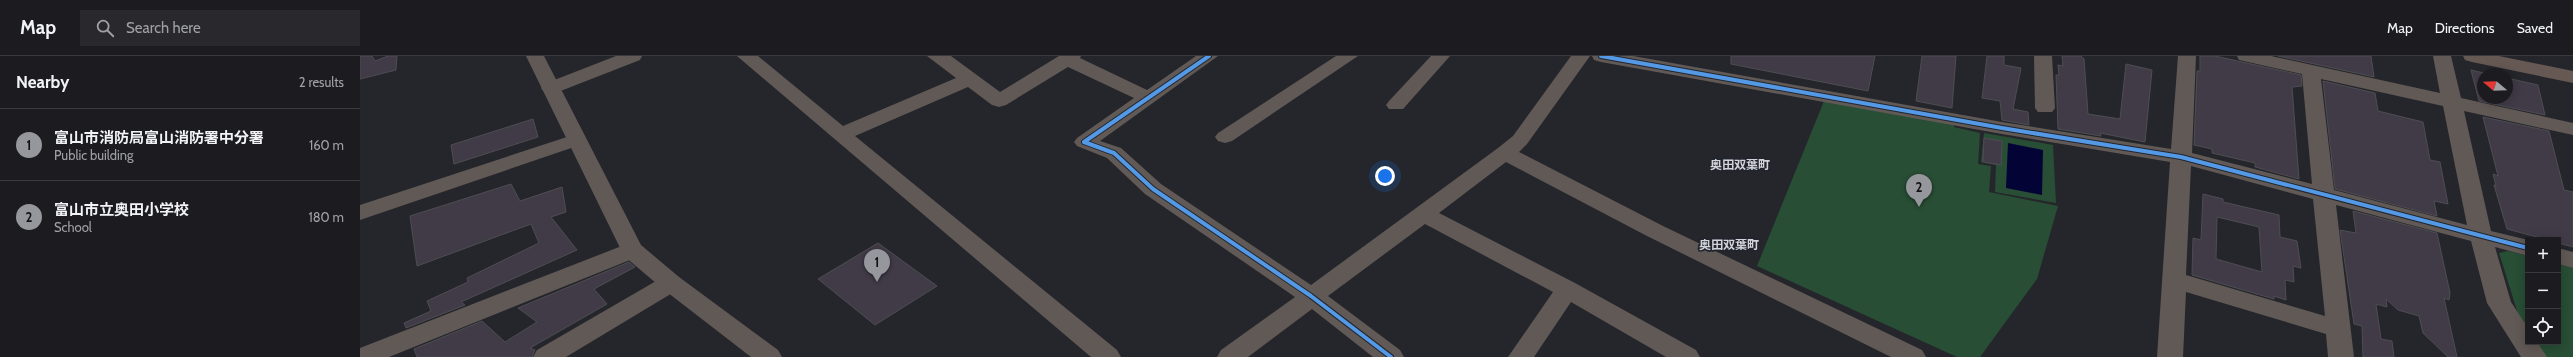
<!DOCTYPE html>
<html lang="en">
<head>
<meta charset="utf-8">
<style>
  body { margin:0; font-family:Cabin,"Noto Sans JP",sans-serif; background:#29292d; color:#f1f3f6 }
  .controls { position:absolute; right:12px; bottom:12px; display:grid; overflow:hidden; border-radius:0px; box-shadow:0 2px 10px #0003 }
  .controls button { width:36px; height:36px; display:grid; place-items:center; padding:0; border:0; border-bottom:1px solid #3a3a3e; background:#1c1c20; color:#f1f3f6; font:20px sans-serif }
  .compass { position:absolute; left:2117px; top:12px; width:36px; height:36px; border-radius:50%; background:#1c1c20; box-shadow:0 2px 10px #0003; rotate:289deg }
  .you { position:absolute; left:1025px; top:120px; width:14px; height:14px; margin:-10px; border:3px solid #fff; border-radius:50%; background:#1a73e8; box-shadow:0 0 0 6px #1a73e833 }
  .badge { display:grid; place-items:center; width:26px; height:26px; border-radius:50%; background:#95979d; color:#111; font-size:13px; font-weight:700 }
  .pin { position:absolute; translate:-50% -33px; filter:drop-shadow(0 1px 2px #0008) }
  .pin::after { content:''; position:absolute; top:21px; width:14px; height:12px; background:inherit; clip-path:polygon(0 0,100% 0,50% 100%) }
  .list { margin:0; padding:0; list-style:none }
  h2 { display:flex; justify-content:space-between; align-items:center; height:52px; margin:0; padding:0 16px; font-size:17px }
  h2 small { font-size:13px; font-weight:400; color:#a0a1a5 }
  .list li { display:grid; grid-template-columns:26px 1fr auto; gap:12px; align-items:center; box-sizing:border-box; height:72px; padding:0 16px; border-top:1px solid #3a3a3e }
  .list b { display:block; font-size:15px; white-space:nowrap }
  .list p { margin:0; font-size:13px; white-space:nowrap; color:#a0a1a5 }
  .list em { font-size:13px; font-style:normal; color:#a0a1a5 }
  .icon { flex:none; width:22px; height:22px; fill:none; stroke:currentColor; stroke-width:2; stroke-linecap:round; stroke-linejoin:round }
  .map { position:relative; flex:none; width:2213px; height:301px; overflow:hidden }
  header { display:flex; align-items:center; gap:24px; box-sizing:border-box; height:56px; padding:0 20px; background:#1c1c20; border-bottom:1px solid #3a3a3e }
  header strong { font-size:19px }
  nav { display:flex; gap:22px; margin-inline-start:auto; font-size:14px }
  .search { width:280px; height:36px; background:#29292d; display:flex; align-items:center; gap:10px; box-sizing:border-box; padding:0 14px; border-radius:0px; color:#a0a1a5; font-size:15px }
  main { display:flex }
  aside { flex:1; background:#1c1c20 }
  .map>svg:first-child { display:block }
</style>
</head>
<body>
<header>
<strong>Map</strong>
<div class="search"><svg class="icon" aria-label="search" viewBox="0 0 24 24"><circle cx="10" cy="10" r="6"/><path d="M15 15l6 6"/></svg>Search here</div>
<nav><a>Map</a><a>Directions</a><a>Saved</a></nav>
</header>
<main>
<aside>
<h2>Nearby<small>2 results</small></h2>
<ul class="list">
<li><span class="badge">1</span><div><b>富山市消防局富山消防署中分署</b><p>Public building</p></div><em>160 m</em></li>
<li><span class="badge">2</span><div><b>富山市立奥田小学校</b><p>School</p></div><em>180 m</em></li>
</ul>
</aside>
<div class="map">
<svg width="2213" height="301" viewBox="0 0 2213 301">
  <rect width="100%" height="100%" fill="#25262b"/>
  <g fill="#284e35">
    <polygon points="1464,45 1594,67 1594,71 1620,77 1618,108 1631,110 1629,136 1698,150 1677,223 1620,301 1597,301 1397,210"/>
    <polygon points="1624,77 1693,89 1696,147 1635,136 1636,109 1621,106"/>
    <polygon points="2148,195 2168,200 2168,276 2159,261 2139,197"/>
    <polygon points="2198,208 2213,212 2213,301 2184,301 2174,286 2198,286"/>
  </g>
  <polygon fill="#030435" points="1648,87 1683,94 1682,139 1646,132"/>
  <g fill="#413b48" stroke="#4e4d52" fill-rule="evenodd">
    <polygon points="0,0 12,0 15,5 28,0 37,0 36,14 0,23"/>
    <polygon points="1371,0 1515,0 1508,35 1371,8"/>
    <polygon points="1562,0 1596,0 1592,52 1556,45"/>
    <polygon points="1627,0 1644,0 1644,9 1661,12 1653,53 1668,56 1669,69 1642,64 1640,45 1622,42"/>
    <polygon points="1702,0 1721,0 1724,3 1728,58 1760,63 1766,8 1792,14 1785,86 1740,77 1741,80 1698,73 1696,19 1699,19 1698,9 1703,10"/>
    <polygon points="1840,0 1855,0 1941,19 1942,30 1932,31 1939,123 1895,111 1895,107 1852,97 1852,93 1834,89 1837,15 1840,15"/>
    <polygon points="1918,0 2011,0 2014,21"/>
    <polygon points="2111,14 2128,18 2123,18 2123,42 2147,42 2147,22 2178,29 2185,59 2119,45"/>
    <polygon points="1963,25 2015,37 2018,55 2063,66 2070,104 2080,106 2088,148 2074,145 2077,160 1975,133"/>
    <polygon points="2123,61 2189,75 2204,134 2213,136 2213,191 2198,187 2198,184 2188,184 2147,173 2134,129 2136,130 2133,118 2138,120"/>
    <polygon points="173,63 178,81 94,108 91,89"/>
    <polygon points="1624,82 1642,85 1641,109 1623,106"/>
    <polygon points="151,128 160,145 202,131 206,156 191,161 217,194 101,246 105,249 46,272 44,267 71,255 67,245 108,226 107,222 179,187 171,168 57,210 50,160"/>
    <path d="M 1843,138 L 1863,143 L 1863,146 L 1919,159 L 1920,181 L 1937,185 L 1941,212 L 1933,210 L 1934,226 L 1925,224 L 1926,244 L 1914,240 L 1914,243 L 1832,219 L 1833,182 L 1841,184 ZM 1857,161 L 1899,171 L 1902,216 L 1856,203 Z"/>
    <polygon points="1993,155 2077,177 2090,237 2089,244 2084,242 2097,301 2088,301 2063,277 2059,260 2038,254 2026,243 2027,251 2016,248 2021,283 2032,285 2034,301 2003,301 2002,270 1994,268 1980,174 1996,177"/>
    <polygon points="518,187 577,230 515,269 458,223"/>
    <polygon points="269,206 275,211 234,233 247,248 170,292 175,294 172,301 57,301 54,293 122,265 145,286 177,266 158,252"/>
  </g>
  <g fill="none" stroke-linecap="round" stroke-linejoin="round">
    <g fill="#615956" fill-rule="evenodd">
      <polygon points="256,0 282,0 280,4 198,36 184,36 181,32 184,28"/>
      <polygon points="377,0 398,0 483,70 596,22 567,0 591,0 640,36 699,0 721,0 720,2 787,34 836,0 858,0 740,85 761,92 801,128 951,229 1138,92 1153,80 1211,0 1230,0 1167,88 1159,96 1303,170 1562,294 1566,301 1531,301 1287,180 1146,106 1079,157 1215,227 1336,294 1340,301 1306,301 1211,246 1174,301 1148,301 1193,236 1065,168 968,240 1040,294 1044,301 1013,301 952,253 888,301 857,301 861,294 935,241 785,138 747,102 717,90 714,86 717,82 774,42 708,11 646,49 639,51 632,49 608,31 495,80 757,294 761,301 731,301"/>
      <polygon points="976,0 998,0 872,85 865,87 858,85 855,81 858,77"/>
      <polygon points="1071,0 1090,0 1043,53 1029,53 1026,49 1029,45"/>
      <path d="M 1232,0 L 1273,0 L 1642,66 L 1811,93 L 1818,0 L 1836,0 L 1832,97 L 1952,128 L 1942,18 L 1879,4 L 1877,0 L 1911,0 L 2080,37 L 2073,0 L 2091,0 L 2101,42 L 2213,67 L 2213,79 L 2104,55 L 2131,175 L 2168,184 L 2168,200 L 2135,191 L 2151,246 L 2168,272 L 2168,286 L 2177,286 L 2187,301 L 2161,301 L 2127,247 L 2111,185 L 1976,149 L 1994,301 L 1968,301 L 1966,278 L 1826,236 L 1823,301 L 1797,301 L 1810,106 L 1642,78 L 1241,6 L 1234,4 ZM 1961,23 L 2083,50 L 2107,169 L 1974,134 ZM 1831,110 L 1953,143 L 1965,260 L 1826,219 Z"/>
      <polygon points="1674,0 1692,0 1695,52 1692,56 1678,56 1675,52"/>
      <polygon points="216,78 223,80 226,84 223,88 0,164 0,149"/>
      <polygon points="272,186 280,188 283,194 280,200 29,301 0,301 0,292"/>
      <polygon points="2198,192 2213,196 2213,212 2198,208"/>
      <polygon points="311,219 319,221 323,227 319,233 206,301 173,301 177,294 303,221"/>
    </g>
    <polygon fill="#615956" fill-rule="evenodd" points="166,0 184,0 281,189 319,221 418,294 422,301 391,301 303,233 264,200"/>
    <polygon fill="#665954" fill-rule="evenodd" points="2103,0 2139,0 2213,15 2213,27 2112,6 2105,4"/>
    <defs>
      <g id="cycleway">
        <polyline points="849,0 724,86 754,97 793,133 951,240 1031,301"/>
        <polyline points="1241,0 1642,72 1821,101 2168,192"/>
      </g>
    </defs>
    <use href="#cycleway" stroke="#22252e" stroke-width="6"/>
    <use href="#cycleway" stroke="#5399e6" stroke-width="4"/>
  </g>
  <g text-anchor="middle" stroke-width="3.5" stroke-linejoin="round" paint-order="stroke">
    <g font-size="12" font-weight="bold" fill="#d2d4da" stroke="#22252e">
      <text x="1380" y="113">奥田双葉町</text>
      <text x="1369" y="193">奥田双葉町</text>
    </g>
  </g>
</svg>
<div class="controls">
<button>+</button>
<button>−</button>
<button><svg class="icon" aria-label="locate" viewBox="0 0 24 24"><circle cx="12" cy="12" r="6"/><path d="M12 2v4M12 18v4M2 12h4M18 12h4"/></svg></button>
</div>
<svg class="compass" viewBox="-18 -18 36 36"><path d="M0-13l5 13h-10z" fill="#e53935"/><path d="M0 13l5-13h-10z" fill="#a0a1a5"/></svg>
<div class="you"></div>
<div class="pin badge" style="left:517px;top:226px">1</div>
<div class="pin badge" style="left:1559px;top:151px">2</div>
</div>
</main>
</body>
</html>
